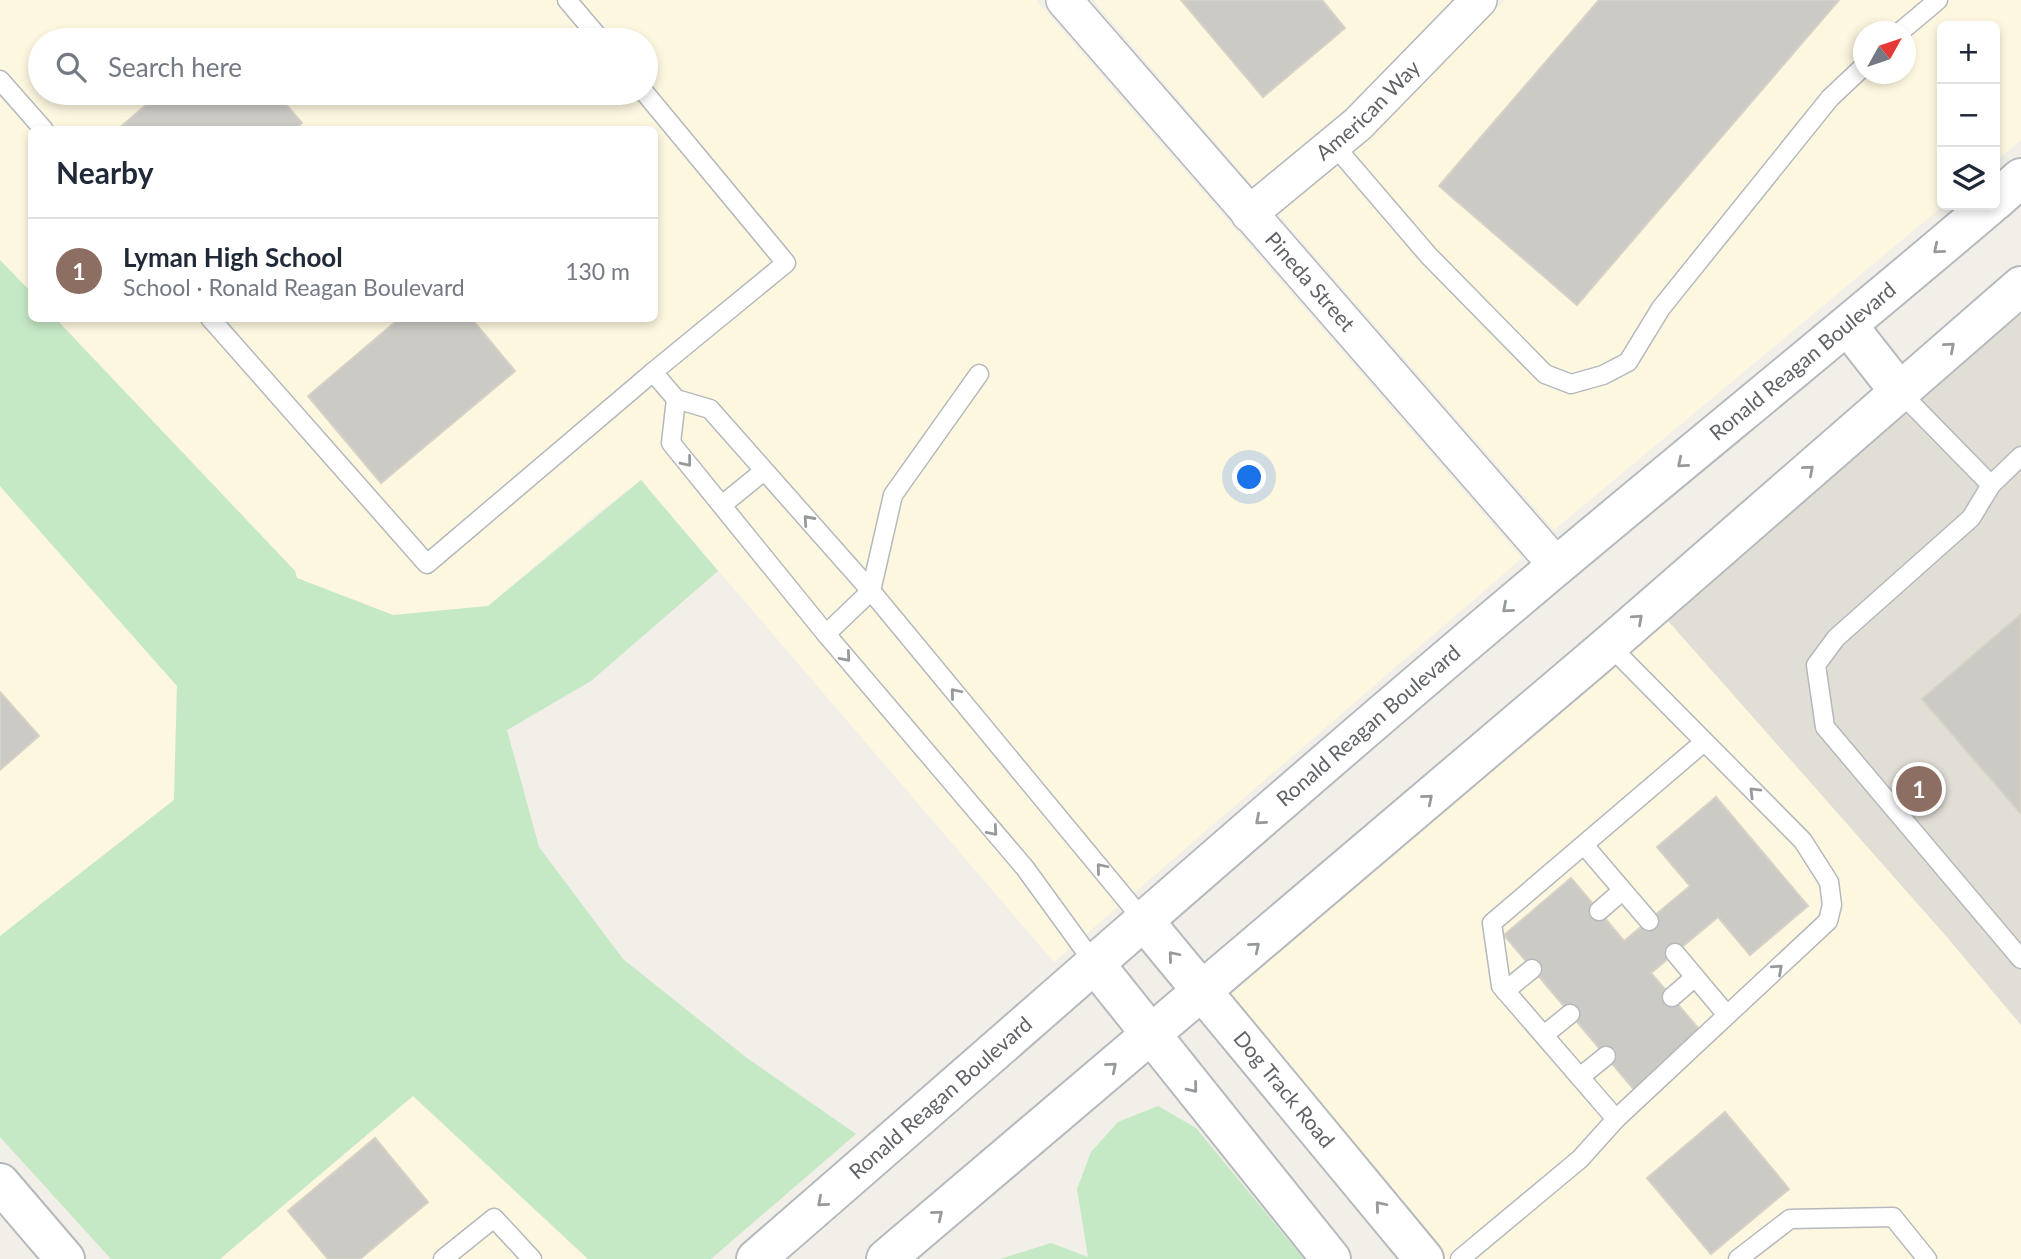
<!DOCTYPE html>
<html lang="en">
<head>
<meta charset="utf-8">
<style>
  body { margin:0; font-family:Lato,sans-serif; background:#f6f6f7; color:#1f2937 }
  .controls { position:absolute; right:21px; top:21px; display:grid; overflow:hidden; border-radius:10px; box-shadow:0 4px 10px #0003 }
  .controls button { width:63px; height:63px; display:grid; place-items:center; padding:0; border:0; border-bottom:2px solid #e0e1e3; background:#fff; color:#1f2937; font:35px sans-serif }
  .compass { position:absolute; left:1853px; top:21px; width:63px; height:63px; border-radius:50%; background:#fff; box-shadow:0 4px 10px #0003; rotate:50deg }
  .you { position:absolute; left:1250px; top:478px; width:24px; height:24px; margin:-18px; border:5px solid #fff; border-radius:50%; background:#1a73e8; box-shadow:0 0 0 10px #1a73e833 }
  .badge { display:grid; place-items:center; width:46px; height:46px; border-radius:50%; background:#db2777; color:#fff; font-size:23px; font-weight:700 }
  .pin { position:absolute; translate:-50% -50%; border:4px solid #fff; box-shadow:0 2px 7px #0006 }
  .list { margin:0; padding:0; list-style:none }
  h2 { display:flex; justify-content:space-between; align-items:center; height:91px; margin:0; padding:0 28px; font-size:30px }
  h2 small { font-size:23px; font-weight:400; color:#747a83 }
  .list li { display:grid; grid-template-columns:46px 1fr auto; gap:21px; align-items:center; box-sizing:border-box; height:105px; padding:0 28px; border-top:2px solid #e0e1e3 }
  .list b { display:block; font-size:26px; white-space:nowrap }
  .list p { margin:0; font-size:23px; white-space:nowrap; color:#747a83 }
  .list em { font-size:23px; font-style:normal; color:#747a83 }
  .icon { flex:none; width:38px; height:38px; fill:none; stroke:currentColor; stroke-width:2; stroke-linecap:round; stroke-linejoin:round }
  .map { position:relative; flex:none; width:2021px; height:1259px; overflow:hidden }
  .search { position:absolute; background:#fff; box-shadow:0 4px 10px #0003; left:28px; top:28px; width:630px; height:77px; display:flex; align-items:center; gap:18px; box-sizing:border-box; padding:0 24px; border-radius:38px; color:#747a83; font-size:26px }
  .panel { position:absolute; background:#fff; box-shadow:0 4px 10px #0003; left:28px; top:126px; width:630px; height:196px; border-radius:10px }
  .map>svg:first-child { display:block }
</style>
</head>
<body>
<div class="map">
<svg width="2021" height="1259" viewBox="0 0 2021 1259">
  <rect width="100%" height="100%" fill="#f1efe8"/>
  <g fill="#fef7e0" fill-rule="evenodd">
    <path d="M 0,0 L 1036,0 L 1522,558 L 1054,962 L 641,480 L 594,516 L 488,606 L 393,615 L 297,578 L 295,571 L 56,319 L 654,318 L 654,130 L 32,130 L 31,292 L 0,260 ZM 40,40 L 646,40 L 646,93 L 40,93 Z"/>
    <polygon points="1093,0 1452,0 1345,110 1253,186"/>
    <path d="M 1505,0 L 2021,0 L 2021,140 L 1995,162 L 1995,26 L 1942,26 L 1944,205 L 1554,530 L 1278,214 L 1372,136 ZM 1864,32 L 1906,32 L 1906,74 L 1864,74 Z"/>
    <polygon points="0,486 177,686 174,800 0,936"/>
    <polygon points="1654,605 1946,936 2021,1025 2021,1259 1424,1259 1203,991"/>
    <polygon points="413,1096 588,1259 220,1259"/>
  </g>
  <polygon fill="#e1ded6" points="2021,286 2021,1025 1946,936 1654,605"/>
  <g fill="#c5e8c5">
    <polygon points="0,260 31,292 32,318 56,319 295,571 297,578 393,615 488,606 641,480 718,571 591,681 507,730 539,847 623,959 747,1058 856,1134 711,1259 588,1259 413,1096 220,1259 111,1259 0,1137 0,936 174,800 177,686 0,486"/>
    <polygon points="1158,1106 1196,1128 1304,1259 1000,1259 1051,1243 1088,1257 1077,1189 1091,1152 1118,1122"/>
  </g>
  <g fill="#cccac5" stroke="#d6d1c6" stroke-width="2">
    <polygon points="1181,0 1322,0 1345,28 1263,97"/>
    <polygon points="1599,0 1839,0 1577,305 1439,186"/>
    <polygon points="160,93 276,93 302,123 294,130 117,130"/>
    <polygon points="400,318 471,318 515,371 381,483 308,396"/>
    <polygon points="2021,614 2021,814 1922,699"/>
    <polygon points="0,692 39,736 0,770"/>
    <polygon points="1716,797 1808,906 1750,955 1718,917 1651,973 1704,1035 1636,1092 1504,935 1571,878 1624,941 1690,886 1657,847"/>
    <polygon points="1725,1112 1789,1189 1711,1254 1647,1178"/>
    <polygon points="375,1138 428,1202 360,1259 328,1259 288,1211"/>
  </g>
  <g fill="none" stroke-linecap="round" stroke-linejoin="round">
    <defs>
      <g id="service">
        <polyline points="567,0 601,40"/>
        <polyline points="1900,32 1938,0"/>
        <polyline points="0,80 44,130"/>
        <polyline points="645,93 786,263 653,372"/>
        <polyline points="1333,144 1429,256 1545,374 1571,384 1603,375 1628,362 1661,308 1830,98 1864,66"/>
        <polyline points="210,318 427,564 653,372 676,399 710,409 871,591 1144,921"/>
        <polyline points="1899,391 1991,485"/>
        <polyline points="676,399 671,443 826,634 1025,868 1094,963"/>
        <polyline points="2021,456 1991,485 1971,518 1836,638 1816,665 1825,727 2021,959"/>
        <polyline points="722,505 764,471"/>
        <polyline points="826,634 871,591 893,495 979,374"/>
        <polyline points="1584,845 1649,921"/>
        <polyline points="1599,911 1622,891"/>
        <polyline points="1675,953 1727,1015"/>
        <polyline points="1505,991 1532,969"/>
        <polyline points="1672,997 1695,977"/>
        <polyline points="1544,1035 1570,1014"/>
        <polyline points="1580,1077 1606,1056"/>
        <polyline points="1616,1119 1501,986 1492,923 1704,742"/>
        <polyline points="443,1259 494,1218 532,1259"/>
        <polyline points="1460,1259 1580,1159 1616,1119 1828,921 1832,905 1829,882 1803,841 1609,645"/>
        <polyline points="1738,1259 1790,1219 1893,1217 1927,1259"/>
      </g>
      <g id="minor">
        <path id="s1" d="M 1064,0 L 1557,566"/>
        <path id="s2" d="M 1249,214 L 1358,124 L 1479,0"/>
      </g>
      <polyline id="tertiary" points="0,1183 65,1259"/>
      <g id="secondary">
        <polyline points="1995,201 2021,178"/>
        <polyline points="1848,326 1899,391"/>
        <path id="s3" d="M 1144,921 L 1424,1259"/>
        <polyline points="1094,963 1331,1259"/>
        <path id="s4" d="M 756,1259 C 1023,1028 1287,792 1558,565 C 1701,445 1847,327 1990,205"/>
        <polyline points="886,1259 1609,645 2021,286"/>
      </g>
    </defs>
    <use href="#service" stroke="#b5b8bc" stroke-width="21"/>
    <use href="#minor" stroke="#b5b8bc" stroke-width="38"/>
    <use href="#tertiary" stroke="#b5b8bc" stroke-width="42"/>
    <use href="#secondary" stroke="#b6babf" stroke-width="42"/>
    <use href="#service" stroke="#fff" stroke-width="18"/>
    <use href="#minor" stroke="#fff" stroke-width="35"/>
    <use href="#tertiary" stroke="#fff" stroke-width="38"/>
    <use href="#secondary" stroke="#fff" stroke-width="38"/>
  </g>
  <defs><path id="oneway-chevron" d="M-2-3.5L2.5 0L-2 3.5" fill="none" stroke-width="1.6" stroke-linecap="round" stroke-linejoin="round" transform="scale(1.75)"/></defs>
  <g stroke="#979a9d">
    <use href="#oneway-chevron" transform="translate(1938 249) rotate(140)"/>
    <use href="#oneway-chevron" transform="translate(1950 347) rotate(-41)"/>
    <use href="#oneway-chevron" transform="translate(687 462) rotate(51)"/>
    <use href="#oneway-chevron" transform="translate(1682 463) rotate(140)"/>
    <use href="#oneway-chevron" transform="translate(1809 470) rotate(-41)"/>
    <use href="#oneway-chevron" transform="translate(808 520) rotate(-132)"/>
    <use href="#oneway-chevron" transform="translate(1507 608) rotate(139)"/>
    <use href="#oneway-chevron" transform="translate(1638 619) rotate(-42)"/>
    <use href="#oneway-chevron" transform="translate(846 657) rotate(49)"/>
    <use href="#oneway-chevron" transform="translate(955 693) rotate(-130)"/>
    <use href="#oneway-chevron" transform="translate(1754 792) rotate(-135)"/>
    <use href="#oneway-chevron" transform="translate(1428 799) rotate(-40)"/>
    <use href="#oneway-chevron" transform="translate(1260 820) rotate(139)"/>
    <use href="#oneway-chevron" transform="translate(993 831) rotate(49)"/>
    <use href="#oneway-chevron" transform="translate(1101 868) rotate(-130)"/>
    <use href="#oneway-chevron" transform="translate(1255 947) rotate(-40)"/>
    <use href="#oneway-chevron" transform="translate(1173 956) rotate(-130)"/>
    <use href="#oneway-chevron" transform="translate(1778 969) rotate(-42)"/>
    <use href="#oneway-chevron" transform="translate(1112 1067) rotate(-40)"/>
    <use href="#oneway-chevron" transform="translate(1193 1088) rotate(51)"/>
    <use href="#oneway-chevron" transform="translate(822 1202) rotate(139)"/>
    <use href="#oneway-chevron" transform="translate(1380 1206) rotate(-130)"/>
    <use href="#oneway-chevron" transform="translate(938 1215) rotate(-40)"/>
  </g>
  <g text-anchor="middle" stroke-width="5" stroke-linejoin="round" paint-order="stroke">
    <g font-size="21" fill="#5f6368" stroke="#fff">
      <text dy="7" stroke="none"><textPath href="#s2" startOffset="158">American Way</textPath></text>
      <text dy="7" stroke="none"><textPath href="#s1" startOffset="374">Pineda Street</textPath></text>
      <text dy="7" stroke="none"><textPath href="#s4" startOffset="1379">Ronald Reagan Boulevard</textPath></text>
      <text dy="7" stroke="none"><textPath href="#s4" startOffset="812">Ronald Reagan Boulevard</textPath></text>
      <text dy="7" stroke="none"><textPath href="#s3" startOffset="219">Dog Track Road</textPath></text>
      <text dy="7" stroke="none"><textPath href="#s4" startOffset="245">Ronald Reagan Boulevard</textPath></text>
    </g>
  </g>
</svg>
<div class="controls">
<button>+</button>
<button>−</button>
<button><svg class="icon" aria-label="layers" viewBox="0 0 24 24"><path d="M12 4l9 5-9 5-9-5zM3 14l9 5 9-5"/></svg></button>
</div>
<svg class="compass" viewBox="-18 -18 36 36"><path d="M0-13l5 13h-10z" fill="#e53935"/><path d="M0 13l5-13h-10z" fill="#747a83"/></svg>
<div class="you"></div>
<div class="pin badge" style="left:1919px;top:789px;background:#8d6e63">1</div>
<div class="search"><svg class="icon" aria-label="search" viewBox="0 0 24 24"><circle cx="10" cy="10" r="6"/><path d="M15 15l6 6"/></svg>Search here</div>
<section class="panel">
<h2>Nearby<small></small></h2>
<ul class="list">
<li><span class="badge" style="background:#8d6e63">1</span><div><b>Lyman High School</b><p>School · Ronald Reagan Boulevard</p></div><em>130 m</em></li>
</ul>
</section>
</div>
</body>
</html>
